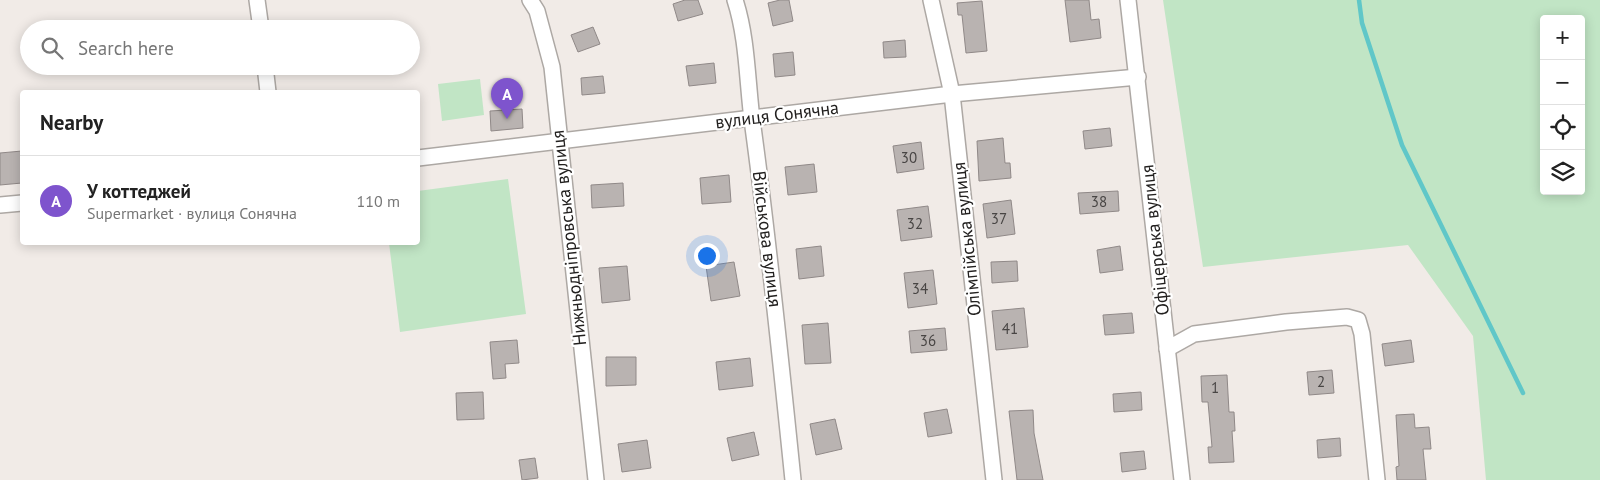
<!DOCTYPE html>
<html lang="en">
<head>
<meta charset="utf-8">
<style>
  body { margin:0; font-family:"PT Sans",sans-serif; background:#f2f2f2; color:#222 }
  .controls { position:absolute; right:15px; top:15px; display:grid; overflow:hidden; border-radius:5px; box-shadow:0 2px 12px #0003 }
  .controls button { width:45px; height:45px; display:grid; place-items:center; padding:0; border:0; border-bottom:1px solid #e0e0e0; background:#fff; color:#222; font:25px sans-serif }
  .you { position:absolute; left:706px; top:255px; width:18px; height:18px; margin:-12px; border:4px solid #fff; border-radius:50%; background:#1a73e8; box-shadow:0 0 0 8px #1a73e833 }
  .badge { display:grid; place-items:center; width:32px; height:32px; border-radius:50%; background:#7e54cd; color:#fff; font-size:16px; font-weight:700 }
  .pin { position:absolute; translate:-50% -41px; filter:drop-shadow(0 1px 2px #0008) }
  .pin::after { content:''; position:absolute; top:26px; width:18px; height:15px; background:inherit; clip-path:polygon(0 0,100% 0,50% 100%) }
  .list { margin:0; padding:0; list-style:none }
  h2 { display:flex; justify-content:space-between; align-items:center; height:65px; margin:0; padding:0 20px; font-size:21px }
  h2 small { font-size:16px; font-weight:400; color:#767676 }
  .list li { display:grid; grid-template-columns:32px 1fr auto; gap:15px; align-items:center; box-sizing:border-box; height:90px; padding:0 20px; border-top:1px solid #e0e0e0 }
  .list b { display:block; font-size:19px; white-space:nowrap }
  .list p { margin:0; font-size:16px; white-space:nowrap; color:#767676 }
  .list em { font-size:16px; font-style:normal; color:#767676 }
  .icon { flex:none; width:28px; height:28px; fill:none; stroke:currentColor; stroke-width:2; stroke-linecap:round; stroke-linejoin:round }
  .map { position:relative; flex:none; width:1600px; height:480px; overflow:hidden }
  .search { position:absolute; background:#fff; box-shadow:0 2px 12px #0003; left:20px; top:20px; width:400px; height:55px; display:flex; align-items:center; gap:12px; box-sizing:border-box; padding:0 18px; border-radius:28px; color:#767676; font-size:19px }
  .panel { position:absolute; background:#fff; box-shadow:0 2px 12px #0003; left:20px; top:90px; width:400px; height:155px; border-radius:5px }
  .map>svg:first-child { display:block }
</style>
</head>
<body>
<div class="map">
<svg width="1600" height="480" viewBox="0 0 1600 480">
  <rect width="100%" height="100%" fill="#f1ebe7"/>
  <g fill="#c1e5c5" fill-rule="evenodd">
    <path d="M 1163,0 L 1600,0 L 1600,480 L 1486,480 L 1473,336 L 1408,245 L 1203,267 ZM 1544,19 L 1581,19 L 1581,191 L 1544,191 Z"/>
    <polygon points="480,79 484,115 442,121 438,84"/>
    <polygon points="508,179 526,314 400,332 389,243 418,242 418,191"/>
  </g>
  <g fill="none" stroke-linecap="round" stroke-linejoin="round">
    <polyline stroke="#60c7c8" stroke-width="4.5" points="1359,0 1362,23 1402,145 1523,393"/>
  </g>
  <g fill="#b9b3b1" stroke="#908988">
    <polygon points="685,0 698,0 703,14 678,21 673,4"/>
    <polygon points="780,0 789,0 793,21 773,26 768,3"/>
    <polygon points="1065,0 1089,0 1091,20 1099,19 1101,38 1070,42"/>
    <polygon points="982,1 987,51 966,53 962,15 958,15 957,3"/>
    <polygon points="593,27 600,44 578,52 571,35"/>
    <polygon points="905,40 906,57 884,58 883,42"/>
    <polygon points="793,52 795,75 775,77 773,54"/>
    <polygon points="714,63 716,83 689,86 686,66"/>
    <polygon points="603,76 605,93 582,95 581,78"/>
    <polygon points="522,109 523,128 491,131 490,111"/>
    <polygon points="1110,128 1112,146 1085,149 1083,131"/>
    <polygon points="1003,138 1005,163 1010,163 1011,178 979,181 977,141"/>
    <polygon points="921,142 924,169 897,173 893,146"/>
    <polygon points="22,151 22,183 0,185 0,153"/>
    <polygon points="814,164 817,192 788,195 785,167"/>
    <polygon points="729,175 731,202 702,204 700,178"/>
    <polygon points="623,183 624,206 592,208 591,185"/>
    <polygon points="1118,191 1119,211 1080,214 1078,193"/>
    <polygon points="1011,200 1015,234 987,238 983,204"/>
    <polygon points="928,206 932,237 901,241 897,210"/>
    <polygon points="821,246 824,276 799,279 796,249"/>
    <polygon points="1120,246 1123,270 1100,273 1097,250"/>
    <polygon points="1017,261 1018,281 992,283 991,262"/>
    <polygon points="734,262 740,296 711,301 706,266"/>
    <polygon points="627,266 630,300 602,303 599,268"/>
    <polygon points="933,270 937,304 908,308 904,273"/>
    <polygon points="1024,308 1028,347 996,350 992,311"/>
    <polygon points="1132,313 1134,333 1105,335 1103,315"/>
    <polygon points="828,323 831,363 805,364 802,325"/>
    <polygon points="945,328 947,350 911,353 909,331"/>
    <polygon points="517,340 519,363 505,364 506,378 493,379 490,342"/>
    <polygon points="1411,340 1414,362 1385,366 1382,344"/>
    <polygon points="606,357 636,357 636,385 606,386"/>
    <polygon points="750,358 753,386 719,390 716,362"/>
    <polygon points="1332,370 1334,393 1309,395 1307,372"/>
    <polygon points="1227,375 1229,412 1234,412 1235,431 1232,431 1234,462 1209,463 1208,447 1212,447 1208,402 1202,402 1201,376"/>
    <polygon points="483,392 484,419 457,420 456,393"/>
    <polygon points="1141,392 1142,410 1114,412 1113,394"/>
    <polygon points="947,409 952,433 928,437 924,413"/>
    <polygon points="1033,410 1034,433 1043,480 1017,480 1009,411"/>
    <polygon points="1414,414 1415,428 1429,427 1431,449 1423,449 1426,480 1397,480 1396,467 1399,466 1396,415"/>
    <polygon points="835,419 842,449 816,455 810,424"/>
    <polygon points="754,432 759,455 732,461 727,438"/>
    <polygon points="1340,438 1341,456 1318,458 1317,440"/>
    <polygon points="647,440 651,468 622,472 618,444"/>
    <polygon points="1144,451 1146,469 1122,472 1120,453"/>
    <polygon points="535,458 538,478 522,480 519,460"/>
  </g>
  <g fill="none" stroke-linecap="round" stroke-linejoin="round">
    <defs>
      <g id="minor">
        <polyline points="257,0 261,29"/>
        <polyline points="530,0 537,11 552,67 596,480"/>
        <path d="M 735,0 C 748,40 747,85 753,127 C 769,244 781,362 793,480"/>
        <polyline points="931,0 952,94 994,480"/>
        <polyline points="1128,0 1182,480"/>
        <polyline points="265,66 268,92"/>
        <polyline points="418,158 952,94 1138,77"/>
        <polyline points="0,205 22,203"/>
        <polyline points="1167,349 1194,334 1286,322 1347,317 1358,320 1362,334 1377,480"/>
      </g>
    </defs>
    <use href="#minor" stroke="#ada8a4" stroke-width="18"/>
    <use href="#minor" stroke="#fff" stroke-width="15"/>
  </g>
  <g text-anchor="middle" stroke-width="4.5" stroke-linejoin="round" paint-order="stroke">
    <g font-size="15" fill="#484544">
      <text x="909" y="163">30</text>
      <text x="1099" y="207">38</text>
      <text x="999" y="224">37</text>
      <text x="915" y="229">32</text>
      <text x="920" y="294">34</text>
      <text x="1010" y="334">41</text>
      <text x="928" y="346">36</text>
      <text x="1321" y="387">2</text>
      <text x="1215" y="393">1</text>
    </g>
    <g font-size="18" fill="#22201f" stroke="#fff">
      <text transform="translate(777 115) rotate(-7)" y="6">вулиця Сонячна</text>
      <text transform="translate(569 238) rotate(-96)" y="6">Нижньодніпровська вулиця</text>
      <text transform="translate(767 239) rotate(83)" y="6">Військова вулиця</text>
      <text transform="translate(967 239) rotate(-96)" y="6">Олімпійська вулиця</text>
      <text transform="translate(1155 240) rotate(-96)" y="6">Офіцерська вулиця</text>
    </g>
  </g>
</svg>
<div class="controls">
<button>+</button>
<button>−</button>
<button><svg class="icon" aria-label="locate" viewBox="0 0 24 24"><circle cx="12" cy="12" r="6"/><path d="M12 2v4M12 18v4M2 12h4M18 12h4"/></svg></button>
<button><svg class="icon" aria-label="layers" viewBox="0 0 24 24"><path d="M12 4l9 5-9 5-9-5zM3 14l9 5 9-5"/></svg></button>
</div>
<div class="you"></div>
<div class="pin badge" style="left:507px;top:119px">A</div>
<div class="search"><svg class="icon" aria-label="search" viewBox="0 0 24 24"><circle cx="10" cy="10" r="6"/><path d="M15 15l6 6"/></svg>Search here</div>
<section class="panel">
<h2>Nearby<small></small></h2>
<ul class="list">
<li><span class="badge">A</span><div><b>У коттеджей</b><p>Supermarket · вулиця Сонячна</p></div><em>110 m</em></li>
</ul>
</section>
</div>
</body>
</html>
